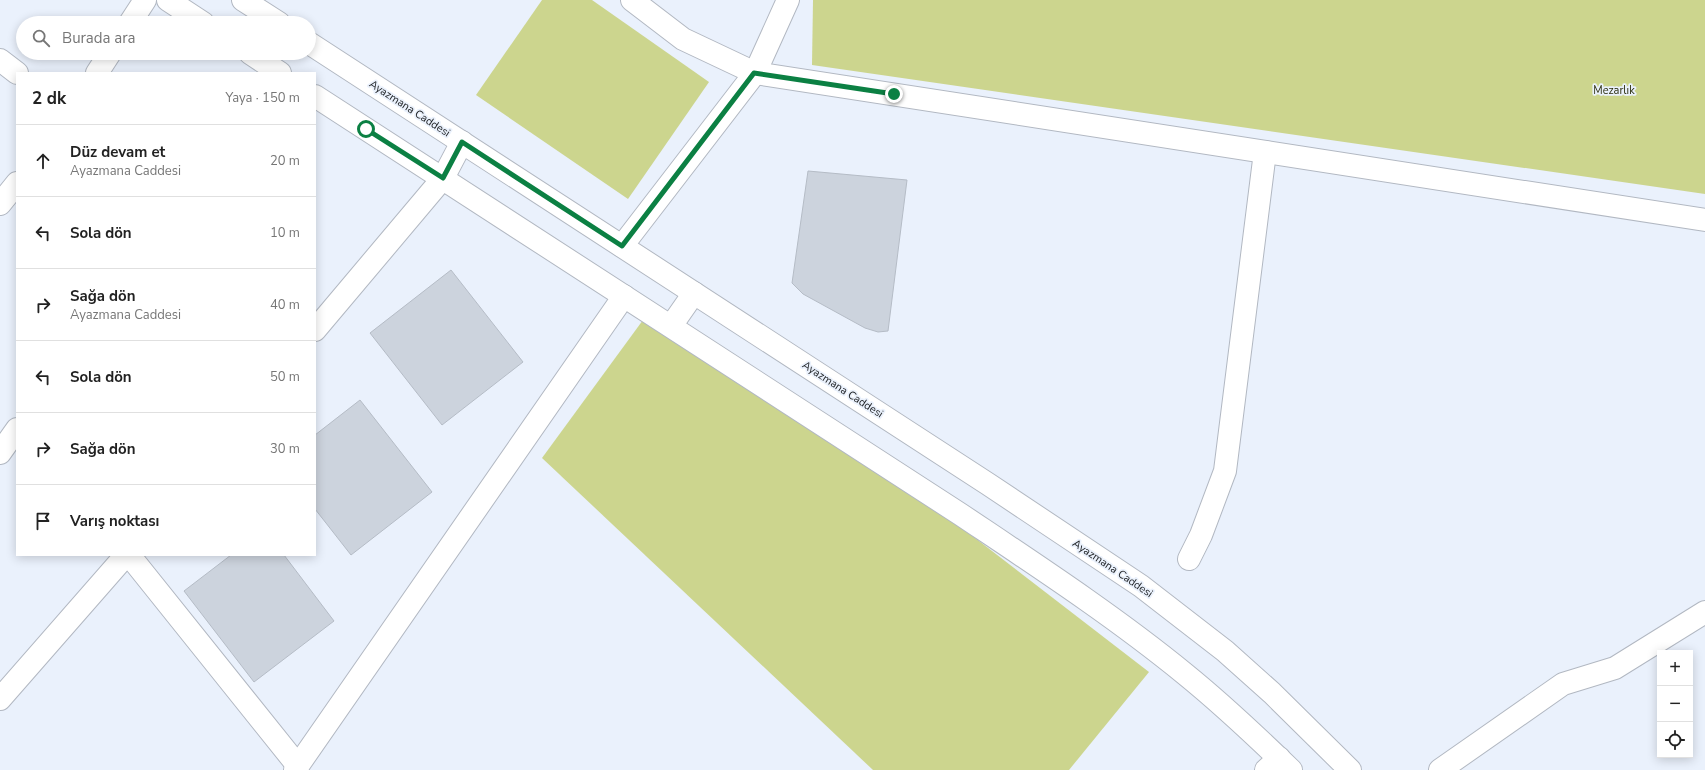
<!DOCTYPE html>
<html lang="tr">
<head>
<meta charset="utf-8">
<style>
  body { margin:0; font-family:"Nunito Sans",sans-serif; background:#f6f6f6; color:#222 }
  .controls { position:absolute; right:12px; bottom:12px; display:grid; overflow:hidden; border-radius:0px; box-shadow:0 2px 10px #0003 }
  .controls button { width:36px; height:36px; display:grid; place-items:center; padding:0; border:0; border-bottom:1px solid #e0e0e0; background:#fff; color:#222; font:20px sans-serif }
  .stop { position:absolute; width:12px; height:12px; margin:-9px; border:3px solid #0b8043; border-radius:50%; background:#fff }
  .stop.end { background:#0b8043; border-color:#fff; box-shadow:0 1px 4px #0008 }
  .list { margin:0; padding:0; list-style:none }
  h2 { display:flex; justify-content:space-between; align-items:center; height:52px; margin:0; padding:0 16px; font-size:17px }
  h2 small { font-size:13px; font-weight:400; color:#767676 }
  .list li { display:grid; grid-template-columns:26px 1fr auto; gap:12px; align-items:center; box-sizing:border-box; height:72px; padding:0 16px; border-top:1px solid #e0e0e0 }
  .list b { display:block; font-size:15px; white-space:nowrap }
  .list p { margin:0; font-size:13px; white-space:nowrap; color:#767676 }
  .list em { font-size:13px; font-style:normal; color:#767676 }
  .icon { flex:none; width:22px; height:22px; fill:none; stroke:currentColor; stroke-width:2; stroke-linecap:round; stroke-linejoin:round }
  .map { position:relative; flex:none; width:1705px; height:770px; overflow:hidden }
  .search { position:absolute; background:#fff; box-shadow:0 2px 10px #0003; left:16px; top:16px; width:300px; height:44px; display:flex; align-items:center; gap:10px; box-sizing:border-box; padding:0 14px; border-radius:22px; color:#767676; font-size:15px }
  .panel { position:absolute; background:#fff; box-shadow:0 2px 10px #0003; left:16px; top:72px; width:300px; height:484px; border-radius:0px }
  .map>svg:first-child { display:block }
</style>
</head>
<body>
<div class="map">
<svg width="1705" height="770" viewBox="0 0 1705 770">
  <rect width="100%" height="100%" fill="#eaf1fc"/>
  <g fill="#ccd58e">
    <polygon points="542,0 592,0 709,82 628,199 476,95"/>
    <polygon points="813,0 1705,0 1705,194 812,65"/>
    <polygon points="643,320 940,511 1149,672 1069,770 873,770 542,458"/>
  </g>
  <g fill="#ccd3dd" stroke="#b5bcc6">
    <polygon points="808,171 907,180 888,331 878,332 865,328 803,294 792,283"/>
    <polygon points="451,270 523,362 442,425 370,333"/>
    <polygon points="360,400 432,492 351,555 315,509 315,435"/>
    <polygon points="231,555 284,555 334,621 254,682 184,591"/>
  </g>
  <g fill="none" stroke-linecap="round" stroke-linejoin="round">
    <defs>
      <g id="minor">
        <polyline points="788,0 755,73 1705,220"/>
        <polyline points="130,23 145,0"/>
        <polyline points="0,60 17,73"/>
        <polyline points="97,73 110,53"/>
        <polyline points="0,204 17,183"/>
        <polyline points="622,246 755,73 683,39 632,0"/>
        <polyline points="315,330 443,178 462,142"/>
        <polyline points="0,453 17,429"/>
        <polyline points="129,555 298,766"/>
        <polyline points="1189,559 1201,535 1225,471 1265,152"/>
        <polyline points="0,699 126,555"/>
        <polyline points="295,770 624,296"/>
        <polyline points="1266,770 1279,758"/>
        <polyline points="1440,770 1563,684 1615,668 1705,612"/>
      </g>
      <g id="major">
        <polyline points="168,0 203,23"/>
        <polyline points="243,0 279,23"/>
        <polyline points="309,43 988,484 1141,586 1225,651 1272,693 1350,770"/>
        <polyline points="250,53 280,73"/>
        <path d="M 315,96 L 960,514 C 1036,565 1114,616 1185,674 C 1222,704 1257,737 1291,770"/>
        <polyline points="671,326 694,293"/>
      </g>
    </defs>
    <use href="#minor" stroke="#b2b8c2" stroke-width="24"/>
    <use href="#major" stroke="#b2b8c2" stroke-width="24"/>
    <use href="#minor" stroke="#fff" stroke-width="22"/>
    <use href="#major" stroke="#fff" stroke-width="22"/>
  </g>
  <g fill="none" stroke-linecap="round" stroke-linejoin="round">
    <polyline stroke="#0b8043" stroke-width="5" points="366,129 443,178 462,142 622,246 754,73 894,94"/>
  </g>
  <g text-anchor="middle" stroke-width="3.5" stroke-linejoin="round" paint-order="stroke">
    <g font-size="11" fill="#2a2d0d" stroke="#eaf1fc">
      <text x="1614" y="94">Mezarlık</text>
    </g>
    <g font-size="11" fill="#191c1f" stroke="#eaf1fc">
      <text transform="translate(410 108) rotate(33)" y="4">Ayazmana Caddesi</text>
      <text transform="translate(843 389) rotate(33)" y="4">Ayazmana Caddesi</text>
      <text transform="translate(1113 568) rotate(34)" y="4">Ayazmana Caddesi</text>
    </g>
  </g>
</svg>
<div class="controls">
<button>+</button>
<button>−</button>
<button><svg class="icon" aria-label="locate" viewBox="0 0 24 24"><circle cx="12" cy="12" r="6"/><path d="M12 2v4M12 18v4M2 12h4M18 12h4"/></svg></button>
</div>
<div class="stop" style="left:366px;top:129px"></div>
<div class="stop end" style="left:894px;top:94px"></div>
<div class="search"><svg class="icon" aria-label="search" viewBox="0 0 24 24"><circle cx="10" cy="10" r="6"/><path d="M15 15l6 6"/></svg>Burada ara</div>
<section class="panel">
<h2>2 dk<small>Yaya · 150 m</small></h2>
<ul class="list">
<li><svg class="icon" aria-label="ahead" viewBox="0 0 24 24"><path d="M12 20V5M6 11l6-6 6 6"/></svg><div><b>Düz devam et</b><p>Ayazmana Caddesi</p></div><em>20 m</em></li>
<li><svg class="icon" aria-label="left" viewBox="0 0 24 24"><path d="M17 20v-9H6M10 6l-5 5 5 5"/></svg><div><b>Sola dön</b></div><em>10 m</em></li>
<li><svg class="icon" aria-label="right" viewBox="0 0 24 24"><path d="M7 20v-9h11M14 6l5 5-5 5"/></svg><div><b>Sağa dön</b><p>Ayazmana Caddesi</p></div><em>40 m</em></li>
<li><svg class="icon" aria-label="left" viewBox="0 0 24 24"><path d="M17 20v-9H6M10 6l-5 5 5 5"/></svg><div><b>Sola dön</b></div><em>50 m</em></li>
<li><svg class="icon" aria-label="right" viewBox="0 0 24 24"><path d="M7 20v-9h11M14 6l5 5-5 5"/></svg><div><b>Sağa dön</b></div><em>30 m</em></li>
<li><svg class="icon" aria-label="arrive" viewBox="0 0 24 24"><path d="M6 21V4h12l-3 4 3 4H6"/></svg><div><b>Varış noktası</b></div></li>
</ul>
</section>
</div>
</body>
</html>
